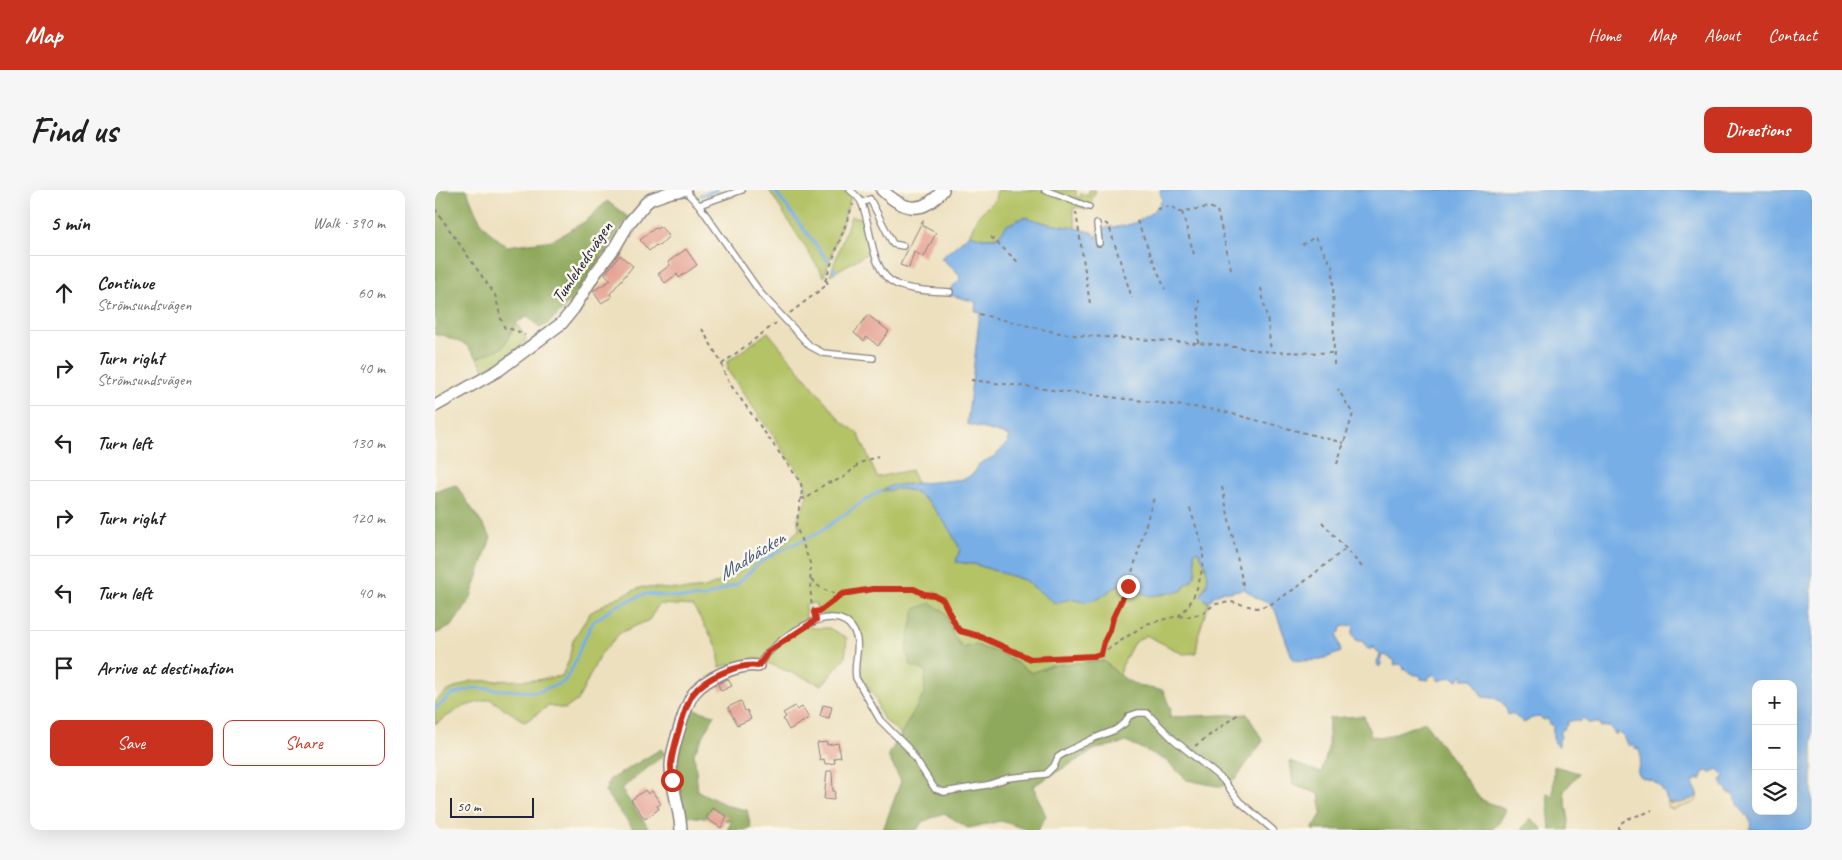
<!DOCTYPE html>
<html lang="en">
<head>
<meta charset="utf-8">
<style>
  body { margin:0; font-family:Caveat,sans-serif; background:#f6f6f6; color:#222 }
  .controls { position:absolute; right:15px; bottom:15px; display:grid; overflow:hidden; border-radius:10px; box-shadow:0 5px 20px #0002 }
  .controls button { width:45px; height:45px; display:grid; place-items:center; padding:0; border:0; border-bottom:1px solid #e0e0e0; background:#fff; color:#222; font:25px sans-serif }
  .scale { position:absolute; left:15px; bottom:12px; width:84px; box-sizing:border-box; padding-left:5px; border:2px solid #22223b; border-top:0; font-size:14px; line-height:18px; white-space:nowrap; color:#22223b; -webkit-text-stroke:4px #fbf7ec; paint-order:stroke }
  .stop { position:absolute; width:15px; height:15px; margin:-11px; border:4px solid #c8321e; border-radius:50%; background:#fff }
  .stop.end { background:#c8321e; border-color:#fff; box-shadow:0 1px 5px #0008 }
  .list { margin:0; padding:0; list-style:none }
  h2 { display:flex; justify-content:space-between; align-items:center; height:65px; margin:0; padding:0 20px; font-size:21px }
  h2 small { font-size:16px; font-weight:400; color:#767676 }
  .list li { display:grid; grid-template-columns:32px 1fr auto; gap:15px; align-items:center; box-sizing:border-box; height:75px; padding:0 20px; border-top:1px solid #e0e0e0 }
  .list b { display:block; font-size:19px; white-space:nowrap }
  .list p { margin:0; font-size:16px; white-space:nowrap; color:#767676 }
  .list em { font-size:16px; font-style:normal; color:#767676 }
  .actions { display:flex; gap:10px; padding:15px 20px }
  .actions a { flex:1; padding:11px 0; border:1px solid #c8321e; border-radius:10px; text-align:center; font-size:18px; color:#c8321e }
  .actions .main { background:#c8321e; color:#fff }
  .icon { flex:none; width:28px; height:28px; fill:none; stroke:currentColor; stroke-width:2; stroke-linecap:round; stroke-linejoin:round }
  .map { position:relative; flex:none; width:1377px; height:640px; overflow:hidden; border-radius:10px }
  header { display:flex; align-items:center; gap:30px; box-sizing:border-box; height:70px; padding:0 25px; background:#c8321e; color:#fff }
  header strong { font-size:24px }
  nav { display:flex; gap:28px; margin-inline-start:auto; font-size:18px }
  .intro { display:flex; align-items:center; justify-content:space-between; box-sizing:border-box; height:120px; padding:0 30px }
  h1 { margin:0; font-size:35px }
  .button { padding:12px 22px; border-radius:10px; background:#c8321e; color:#fff; font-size:18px; font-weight:700 }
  main { display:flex; gap:30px; padding:0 30px }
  aside { flex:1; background:#fff; border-radius:10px; box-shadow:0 5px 20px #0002 }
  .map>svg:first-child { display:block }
</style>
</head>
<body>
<header>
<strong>Map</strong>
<nav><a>Home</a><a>Map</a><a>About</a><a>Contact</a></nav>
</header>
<div class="intro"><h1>Find us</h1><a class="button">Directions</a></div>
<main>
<aside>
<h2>5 min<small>Walk · 390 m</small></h2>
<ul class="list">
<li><svg class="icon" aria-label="ahead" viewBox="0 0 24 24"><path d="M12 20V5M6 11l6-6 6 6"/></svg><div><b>Continue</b><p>Strömsundsvägen</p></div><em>60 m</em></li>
<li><svg class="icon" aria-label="right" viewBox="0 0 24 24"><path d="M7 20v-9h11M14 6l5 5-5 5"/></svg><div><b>Turn right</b><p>Strömsundsvägen</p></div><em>40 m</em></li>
<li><svg class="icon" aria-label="left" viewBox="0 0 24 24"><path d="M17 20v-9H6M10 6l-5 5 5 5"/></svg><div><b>Turn left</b></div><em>130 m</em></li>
<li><svg class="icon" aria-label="right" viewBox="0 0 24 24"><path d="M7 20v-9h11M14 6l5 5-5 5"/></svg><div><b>Turn right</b></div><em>120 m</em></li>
<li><svg class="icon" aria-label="left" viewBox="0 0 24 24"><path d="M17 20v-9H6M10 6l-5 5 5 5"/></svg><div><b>Turn left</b></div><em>40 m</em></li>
<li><svg class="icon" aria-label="arrive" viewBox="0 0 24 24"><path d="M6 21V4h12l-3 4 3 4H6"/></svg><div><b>Arrive at destination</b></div></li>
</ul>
<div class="actions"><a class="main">Save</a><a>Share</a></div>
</aside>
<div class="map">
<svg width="1377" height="640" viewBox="0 0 1377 640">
  <rect width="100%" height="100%" fill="#fbf7ec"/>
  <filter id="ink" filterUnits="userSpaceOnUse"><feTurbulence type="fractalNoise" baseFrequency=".02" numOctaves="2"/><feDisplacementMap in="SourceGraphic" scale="10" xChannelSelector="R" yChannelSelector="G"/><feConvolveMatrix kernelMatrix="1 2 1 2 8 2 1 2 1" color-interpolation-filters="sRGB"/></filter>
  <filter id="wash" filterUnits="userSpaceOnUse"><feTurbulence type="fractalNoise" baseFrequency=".0096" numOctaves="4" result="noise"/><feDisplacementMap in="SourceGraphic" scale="20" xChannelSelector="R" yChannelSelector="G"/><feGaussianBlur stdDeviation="1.12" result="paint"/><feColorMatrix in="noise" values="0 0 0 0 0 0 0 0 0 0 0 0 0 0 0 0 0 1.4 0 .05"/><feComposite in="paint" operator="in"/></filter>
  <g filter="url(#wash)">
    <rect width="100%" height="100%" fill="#ede0be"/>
    <g fill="#b4c366" stroke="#6b7250">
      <polygon points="334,0 407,0 416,7 389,87"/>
      <path d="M 562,0 L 641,0 L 641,6 L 644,8 L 646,4 L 654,6 L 654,0 L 661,0 L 653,20 L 645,17 L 639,18 L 638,22 L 641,38 L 614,34 L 589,27 C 569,43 563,54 535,44 L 542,27 L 560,9 Z"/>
      <polygon points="416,26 427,28 435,62 395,85"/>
      <polygon points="81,133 91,148 90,152 68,169 50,180 42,168 68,157"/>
      <path d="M 333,142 L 407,232 L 423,243 L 442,287 L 476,280 L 482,293 L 456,296 L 447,301 C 453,301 460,298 467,299 C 494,302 514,337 525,359 L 521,372 L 539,374 L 589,390 L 621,412 L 635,409 L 650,412 L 663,409 L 682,396 L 689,394 L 700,401 L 707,403 L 727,405 L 738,401 L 747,401 L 761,381 L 759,362 L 763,361 C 771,373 778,389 767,401 L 770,411 L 774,412 L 764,443 L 761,463 L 748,464 L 711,445 L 698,454 L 687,476 L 685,486 L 669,471 L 616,475 L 597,483 L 569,465 L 541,455 L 527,458 L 518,444 L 510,422 L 491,481 L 489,504 L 466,544 L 449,530 L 443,519 L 441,509 L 426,487 L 425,478 L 427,449 L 422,438 L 410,427 L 384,424 L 380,413 L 370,415 L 371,430 L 376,438 L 394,438 L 412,448 L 410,468 L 387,495 L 320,468 L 285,477 L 283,458 L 258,416 L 224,414 L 214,430 L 185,443 L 165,465 L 143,510 L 130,519 L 113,516 L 90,532 L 55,509 L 27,517 L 0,534 L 0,511 L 11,502 L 35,491 L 101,490 L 127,486 L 134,470 L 138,450 L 155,423 L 176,410 L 207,397 L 252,400 L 270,398 L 294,388 L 356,347 L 364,340 L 363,329 L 372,308 L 370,292 L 293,181 L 292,172 Z"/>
    </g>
    <g fill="#8fa95b" stroke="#58664b">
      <path d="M 0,0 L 32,0 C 43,29 46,37 72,56 L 118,50 L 151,31 L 172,11 L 193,27 C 174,54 132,127 105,138 L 93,126 L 81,133 L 68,157 L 42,168 L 31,155 L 8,145 L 0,145 Z"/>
      <polygon points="21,295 56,347 35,410 17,436 0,444 0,301"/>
      <path d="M 496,413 L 510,422 L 518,444 L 527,458 L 541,455 L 569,465 L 597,483 L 616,475 L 669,471 C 690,491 699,497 728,500 L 736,520 L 734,527 L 812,524 L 828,551 L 802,587 L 787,597 L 752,590 L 730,570 L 693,552 L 661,559 L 598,596 L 611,626 L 603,640 L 593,640 L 566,631 L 533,638 L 509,623 L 487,632 L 482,640 L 448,640 L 466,591 L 453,566 L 489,504 L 491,481 L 476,476 L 471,460 L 480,419 Z"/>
      <path d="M 257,519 L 280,525 L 259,563 L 263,601 L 293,616 L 312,620 L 316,638 L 313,640 L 292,640 L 297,631 L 252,626 C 234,579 242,565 257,519 Z"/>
      <polygon points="929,526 936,546 950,547 990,532 1045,609 1071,620 1064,633 1057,640 877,640 887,623 884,604 858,595 855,571 886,583 893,559 894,528"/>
      <polygon points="226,559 230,564 186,599 215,640 199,640 170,602 174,590"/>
      <polygon points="1119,576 1144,583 1129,601 1134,631 1133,640 1115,640 1112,604 1118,606"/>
      <polygon points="1095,628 1109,640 1086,640"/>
    </g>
    <polygon fill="#eeda9e" stroke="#887e6c" points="1263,603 1262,609 1256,614 1238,619 1233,617 1233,612 1237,614 1261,607"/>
    <path fill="#77aee6" stroke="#4c6890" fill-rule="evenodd" d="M 725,0 L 1377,0 L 1377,640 L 1315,640 C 1317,628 1313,627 1306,619 C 1303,615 1301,608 1299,604 L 1293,603 L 1291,598 L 1289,597 L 1286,591 L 1289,586 L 1282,579 L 1276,583 L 1271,581 L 1267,584 L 1267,589 L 1265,590 L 1262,587 L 1262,590 L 1257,592 L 1263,603 L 1261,607 C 1252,611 1243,616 1233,612 C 1230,604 1227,597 1220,592 C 1215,588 1206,590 1203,583 C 1201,576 1210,571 1203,558 L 1201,559 L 1198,554 L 1194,556 C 1190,550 1189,542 1181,543 L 1181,545 L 1174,536 L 1165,537 L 1164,533 L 1153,533 L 1148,528 L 1144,532 L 1140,530 L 1132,532 L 1132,535 L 1125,543 L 1126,548 L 1124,550 L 1124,556 L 1121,555 L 1118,548 L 1118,536 L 1114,534 L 1112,528 L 1109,530 L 1104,527 L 1097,528 L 1089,533 C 1087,530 1081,528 1077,523 L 1073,525 C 1069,509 1062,508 1047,507 L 1038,489 L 1027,489 L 1029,485 L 1026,485 L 1023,490 L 1016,487 L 1004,491 L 999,484 L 993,488 L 994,490 L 986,489 L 985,485 L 980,485 L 968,479 L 970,479 L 965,474 L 959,475 L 960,471 L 950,465 L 947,467 L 946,476 L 943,476 L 942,472 L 945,465 L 938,456 L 937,459 C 930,460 931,455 927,451 L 922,451 L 917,443 L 919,438 L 916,435 L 906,437 L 905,442 L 902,445 L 906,462 C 887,470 878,472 858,470 L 840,420 L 832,412 L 823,409 L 809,399 L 794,402 L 789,401 L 779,406 L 774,412 L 765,406 C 767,403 770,399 771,396 C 776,384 769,371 763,361 L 759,362 C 760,372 764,385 756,391 C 751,395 749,395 747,401 L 715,406 L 700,401 L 689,394 L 682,396 L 663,409 L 650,412 L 635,409 L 620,413 L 589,390 L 539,374 L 521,372 L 525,359 C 514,338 493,300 466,299 C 459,299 452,301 446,301 L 456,296 L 530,289 L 540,282 L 544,274 L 560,266 L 566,260 L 573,252 L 575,246 L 532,234 L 545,122 L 540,121 L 541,112 L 515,105 L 515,99 L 525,90 L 524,84 L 506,68 L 535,44 L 547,48 L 562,48 L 572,35 L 589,27 L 614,34 L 641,38 L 659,43 L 661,49 L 665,40 C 671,37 675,37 681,37 C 699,36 718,25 727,10 ZM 1321,494 L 1358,494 L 1358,621 L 1321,621 Z"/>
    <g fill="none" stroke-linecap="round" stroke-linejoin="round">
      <g stroke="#77aee6" stroke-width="3">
        <polyline points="339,0 393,71"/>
        <polyline points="266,5 282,0"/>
        <polyline points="398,78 400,81"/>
        <polyline points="0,519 16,505 40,498 102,502 129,492 139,475 147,454 158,432 181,416 210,404 250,408 270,407 302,394 323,374 340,363 383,343 433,308 446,301"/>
      </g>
    </g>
    <g id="blocks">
      <g fill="#e6a596">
        <polygon points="488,30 488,36 501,43 489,67 479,62 474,78 465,75"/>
        <polygon points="225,36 234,46 223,57 221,55 214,61 205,50 220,38 222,39"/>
        <polygon points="251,59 262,75 244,88 242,84 230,93 223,84 235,75 233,72"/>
        <polygon points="185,65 198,76 175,104 177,107 166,113 158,101 176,90 170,84"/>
        <polygon points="433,125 454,141 443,156 432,147 429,151 419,143"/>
        <polygon points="293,489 297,496 286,501 283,494"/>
        <polygon points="306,511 310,521 312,520 316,529 302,535 293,517"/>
        <polygon points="388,515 397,517 394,528 385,526"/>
        <polygon points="360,516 362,520 367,517 374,528 354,540 348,529 351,527 348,523"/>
        <polygon points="392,552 392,555 403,553 406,567 399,568 400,573 390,574 389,569 385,570 382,553"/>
        <polygon points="392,581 397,581 398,601 400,601 399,610 389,609"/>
        <polygon points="210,600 213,604 217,601 226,614 222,616 224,619 210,629 196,610"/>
        <polygon points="277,618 292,626 286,638 271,628"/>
      </g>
    </g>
  </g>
  <g filter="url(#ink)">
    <use href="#blocks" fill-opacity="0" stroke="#88817c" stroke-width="1"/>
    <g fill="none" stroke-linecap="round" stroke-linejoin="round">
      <defs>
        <g id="service">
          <polyline points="253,0 254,5 264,15 327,105 375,156 388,163 438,168"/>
          <path d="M 415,0 C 420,4 425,8 427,14 C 437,38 435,82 461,94 C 475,101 500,101 515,102"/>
          <polyline points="610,0 654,17"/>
          <polyline points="427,13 435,9 458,54 468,56"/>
          <polyline points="264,15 307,0"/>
          <polyline points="662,34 664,53"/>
          <path d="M 323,476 C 335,453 399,405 419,441 C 427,456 418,472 421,488 L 445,530 L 473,558 L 500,599 L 509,602 L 552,595 L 573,588 L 611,584 L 619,576 L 623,567 L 631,562 L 657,549 L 680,540 L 690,533 L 694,526 L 703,523 L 712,523 L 738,549 L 788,590 L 804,611 L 838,640"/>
        </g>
        <g id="minor">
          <path d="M 447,0 C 468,20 487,26 508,0"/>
          <polyline points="0,216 64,180 127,133 139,118 159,85 180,57 194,33 211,13 216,9 236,2 248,0"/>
          <path d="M 246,640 C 245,618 236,597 236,576 C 236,563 251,513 259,503 C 271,488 304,473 323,476"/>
        </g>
      </defs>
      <use href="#service" stroke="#88817c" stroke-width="8"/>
      <use href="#minor" stroke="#88817c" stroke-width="14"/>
      <g stroke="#88817c" stroke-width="2" stroke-dasharray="4 4" stroke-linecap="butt">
        <path d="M 0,19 L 60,105 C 64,117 64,128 70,138 L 80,140 L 90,145"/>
        <polyline points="722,19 736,16 744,22 774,17 782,20 797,83"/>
        <polyline points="641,22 655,114"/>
        <polyline points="747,22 760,68"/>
        <polyline points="702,31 730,99"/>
        <polyline points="670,33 674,36 697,108"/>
        <polyline points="556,47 585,74"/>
        <polyline points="867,55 880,47 898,78 899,175"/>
        <polyline points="390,91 418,14"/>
        <polyline points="826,98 833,133 836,162"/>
        <polyline points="355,123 393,94 391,90"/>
        <polyline points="544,124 619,142 639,145 778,154 836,162 898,163"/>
        <polyline points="267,139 287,174 289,182 295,194 366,293 367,301 361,336 375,373 376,410 379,423"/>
        <polyline points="763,153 764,110"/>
        <polyline points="287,174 341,133"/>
        <polyline points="536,190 782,220 909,253"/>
        <polyline points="902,274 918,224 903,199"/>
        <polyline points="787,297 809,399"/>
        <polyline points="366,308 371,309 391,293 398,292 409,287 425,273 443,266"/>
        <polyline points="887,332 929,379"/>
        <path d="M 376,390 C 386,399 393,403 407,404"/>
        <path d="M 386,420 L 407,404 L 439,399 L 479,399 L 489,404 L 499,405 L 508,410 L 521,436 L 525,441 L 544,446 L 596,469 L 659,466 L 666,464 L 711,434 L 743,426 C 759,416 769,382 768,365 C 767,350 758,330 754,315"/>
        <polyline points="744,426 752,427 768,423 780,414 796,412 822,418 836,414 864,396 910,359"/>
        <path d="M 666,464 C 671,441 684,419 692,396 C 703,368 709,337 719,308"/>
        <polyline points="760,556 802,525"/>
        <path d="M 1184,640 L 1184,635 C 1194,625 1205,627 1217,620"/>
      </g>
      <use href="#service" stroke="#fff" stroke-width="5.5"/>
      <use href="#minor" stroke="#fff" stroke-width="11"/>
    </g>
  </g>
  <g fill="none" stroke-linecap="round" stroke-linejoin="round" filter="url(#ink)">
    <path stroke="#c8321e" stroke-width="6" d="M 237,590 C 237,585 236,580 236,575 C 237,562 250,515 258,504 C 269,488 304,473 323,476 L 334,461 L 381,430 L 379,422 L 385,421 L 407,404 L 438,399 L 479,399 L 489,404 L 499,405 L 508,410 L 521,436 L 525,441 L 544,446 L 596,469 L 659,466 L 666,464 L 669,452 L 675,440 L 678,428 L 693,396"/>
  </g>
  <g text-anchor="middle" stroke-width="5" stroke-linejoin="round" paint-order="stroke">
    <g font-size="18" fill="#22223b" stroke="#fbf7ec">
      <text transform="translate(147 72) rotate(-56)" y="6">Tumlehedsvägen</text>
    </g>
    <g font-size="19" font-style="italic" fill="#445a7f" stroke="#fbf7ec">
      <text transform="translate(316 365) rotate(-32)" y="7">Madbäcken</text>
    </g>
  </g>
</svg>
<div class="controls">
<button>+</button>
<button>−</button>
<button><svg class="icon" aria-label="layers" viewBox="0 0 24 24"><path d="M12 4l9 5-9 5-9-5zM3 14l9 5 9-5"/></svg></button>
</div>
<div class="scale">50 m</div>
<div class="stop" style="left:237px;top:590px"></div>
<div class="stop end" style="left:693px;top:396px"></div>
</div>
</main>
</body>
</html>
